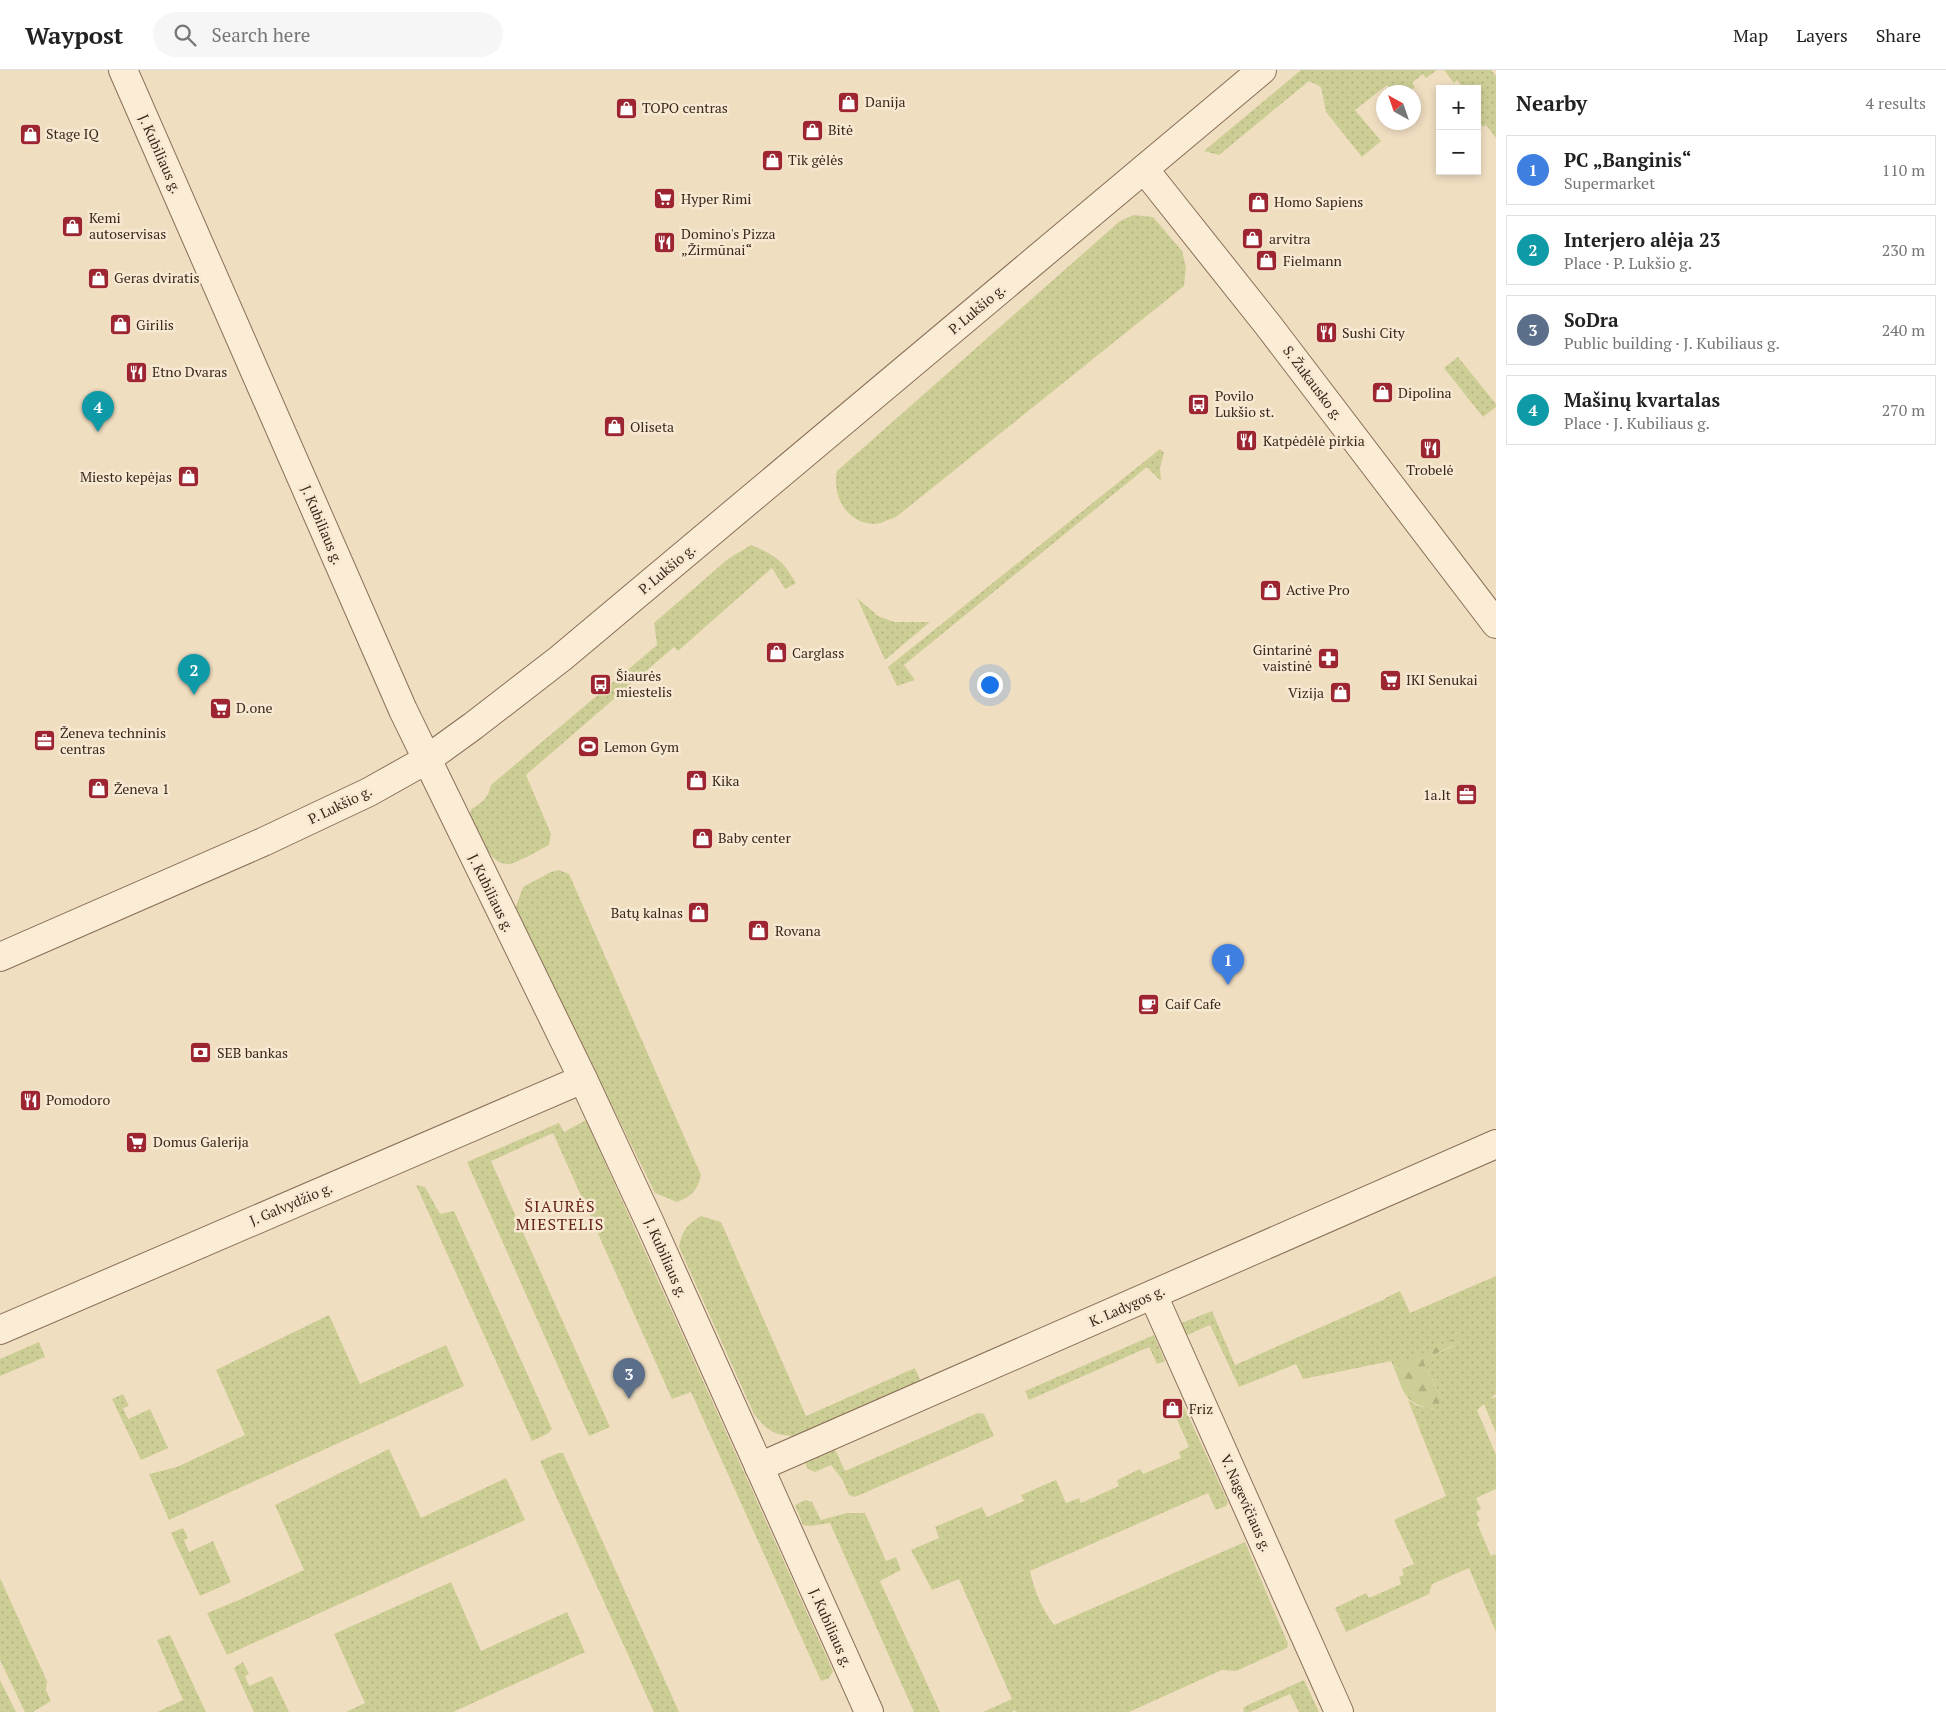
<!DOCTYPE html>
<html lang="en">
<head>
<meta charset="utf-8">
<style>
  body { margin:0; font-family:"PT Serif",serif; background:#f6f6f6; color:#222 }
  .controls { position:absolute; right:15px; top:15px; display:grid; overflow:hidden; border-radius:0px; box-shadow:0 2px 8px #0003 }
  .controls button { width:45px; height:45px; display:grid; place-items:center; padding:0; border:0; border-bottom:1px solid #e0e0e0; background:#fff; color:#222; font:25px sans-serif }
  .compass { position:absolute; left:1376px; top:15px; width:45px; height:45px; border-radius:50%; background:#fff; box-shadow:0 2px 8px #0003; rotate:320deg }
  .you { position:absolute; left:989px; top:614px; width:18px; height:18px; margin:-12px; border:4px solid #fff; border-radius:50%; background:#1a73e8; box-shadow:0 0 0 8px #1a73e833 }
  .badge { display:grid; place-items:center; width:32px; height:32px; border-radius:50%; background:#9c2531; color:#fff; font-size:16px; font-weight:700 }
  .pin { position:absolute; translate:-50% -41px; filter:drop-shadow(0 1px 2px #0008) }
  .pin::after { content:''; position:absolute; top:26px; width:18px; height:15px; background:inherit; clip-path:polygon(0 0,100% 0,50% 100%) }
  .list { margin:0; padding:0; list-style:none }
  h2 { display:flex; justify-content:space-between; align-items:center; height:65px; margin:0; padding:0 20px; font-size:21px }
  h2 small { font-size:16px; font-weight:400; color:#767676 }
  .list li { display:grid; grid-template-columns:32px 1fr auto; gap:15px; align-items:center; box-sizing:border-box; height:70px; margin:0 10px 10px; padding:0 10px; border:1px solid #e0e0e0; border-radius:0px }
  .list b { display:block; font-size:19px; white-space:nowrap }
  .list p { margin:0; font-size:16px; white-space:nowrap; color:#767676 }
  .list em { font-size:16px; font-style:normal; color:#767676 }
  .icon { flex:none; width:28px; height:28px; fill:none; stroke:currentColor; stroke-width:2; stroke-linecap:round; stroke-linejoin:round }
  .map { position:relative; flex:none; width:1496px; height:1642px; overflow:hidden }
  header { display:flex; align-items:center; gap:30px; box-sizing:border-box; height:70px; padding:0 25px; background:#fff; border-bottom:1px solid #e0e0e0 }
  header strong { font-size:24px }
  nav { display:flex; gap:28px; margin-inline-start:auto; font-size:18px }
  .search { width:350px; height:45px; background:#f6f6f6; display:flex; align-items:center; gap:12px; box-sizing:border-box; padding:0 18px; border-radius:28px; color:#767676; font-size:19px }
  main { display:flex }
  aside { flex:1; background:#fff }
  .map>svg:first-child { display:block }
</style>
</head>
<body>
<header>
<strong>Waypost</strong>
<div class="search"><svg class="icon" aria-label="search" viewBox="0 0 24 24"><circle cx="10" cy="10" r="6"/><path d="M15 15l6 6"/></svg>Search here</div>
<nav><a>Map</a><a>Layers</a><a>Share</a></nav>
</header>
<main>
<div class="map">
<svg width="1496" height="1642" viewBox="0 0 1496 1642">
  <defs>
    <pattern id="grass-dots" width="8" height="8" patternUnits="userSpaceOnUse" patternTransform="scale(1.25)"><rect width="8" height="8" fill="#cdce95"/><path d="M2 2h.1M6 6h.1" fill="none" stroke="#b1b180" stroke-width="1.8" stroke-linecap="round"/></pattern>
    <pattern id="forest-firs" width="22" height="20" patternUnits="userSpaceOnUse" patternTransform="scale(1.25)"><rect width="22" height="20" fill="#cdce95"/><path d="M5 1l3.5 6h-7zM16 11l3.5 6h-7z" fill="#b1b180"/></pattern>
  </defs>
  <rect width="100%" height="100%" fill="#f0dec1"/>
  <g fill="url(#grass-dots)">
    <polygon points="1301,0 1437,0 1426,8 1423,4 1412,13 1415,17 1408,22 1394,22 1387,15 1355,40 1381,71 1362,87 1326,42 1321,17 1309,11 1219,85 1204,81"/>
    <polygon points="1444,0 1491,0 1496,6 1496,68 1486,55 1483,57 1477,50 1477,19 1464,19 1457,10 1454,13"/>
    <path d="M 1134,145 L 1153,147 L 1182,181 L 1186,197 L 1184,216 L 896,447 C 889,449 881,454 874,454 C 846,453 832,426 837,401 L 1120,151 Z"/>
    <polygon points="1458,287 1496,334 1496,337 1483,347 1444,298"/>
    <polygon points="1160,379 1164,383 1160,398 1161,411 1147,397 904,595 915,610 897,616 888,597"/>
    <path d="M 751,475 C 776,486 782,489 796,513 L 785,519 L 772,498 L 678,581 L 674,577 L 526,705 L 551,764 L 549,775 C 537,781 525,789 513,793 C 490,801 477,760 470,744 L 471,739 C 482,733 488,728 491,715 L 657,575 L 654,553 L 728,489 Z"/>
    <polygon points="857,528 878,546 894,552 930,552 885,590"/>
    <path d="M 559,800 L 569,804 L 701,1105 C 698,1120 691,1127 677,1132 L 655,1123 L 515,839 L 523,817 L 551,802 Z"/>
    <polygon points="586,1050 833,1601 829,1608 821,1611 691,1322 672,1329 553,1063 491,1091 610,1357 589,1366 467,1092 559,1053 564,1062"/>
    <polygon points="416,1115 425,1117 440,1144 454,1141 552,1359 547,1364 532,1371"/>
    <path d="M 701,1146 L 721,1152 L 806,1346 L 915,1298 L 920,1310 L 918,1312 L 795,1366 C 773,1366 767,1360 754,1344 L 679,1177 C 683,1159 686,1156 701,1146 Z"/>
    <polygon points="1496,1206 1496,1324 1491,1328 1496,1327 1496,1363 1484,1334 1477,1340 1496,1385 1496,1419 1476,1428 1481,1439 1476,1442 1480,1451 1477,1453 1491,1486 1495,1484 1496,1486 1496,1562 1469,1498 1432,1514 1429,1524 1346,1562 1335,1538 1366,1523 1369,1528 1401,1514 1399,1507 1404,1505 1402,1499 1414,1494 1394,1450 1446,1426 1408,1330 1416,1335 1434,1339 1440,1325 1424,1293 1429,1287 1456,1275 1403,1292 1394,1298 1391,1291 1303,1309 1296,1294 1239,1317 1210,1255 1185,1266 1179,1254 1212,1241 1235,1295 1385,1229 1385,1228 1400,1221 1410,1243"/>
    <polygon points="329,1245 360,1314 446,1275 464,1316 169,1450 149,1404 177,1397 245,1365 216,1300"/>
    <polygon points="1154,1265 1165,1291 1157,1294 1149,1277 1029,1330 1025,1321"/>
    <polygon points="39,1272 45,1287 0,1306 0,1289"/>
    <polygon points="123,1324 129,1336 123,1338 128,1349 150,1339 168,1378 141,1390 112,1329"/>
    <path d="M 1180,1328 L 1228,1432 L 1226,1436 L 1216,1440 L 1208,1423 L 1030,1501 C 1034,1520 1042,1539 1054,1555 L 1245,1472 L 1288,1574 L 1287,1578 L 1236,1601 L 1222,1600 L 1129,1642 L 1017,1642 L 1014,1640 L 1012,1642 L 983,1642 L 1012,1629 L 959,1509 L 932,1520 L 911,1480 L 939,1468 L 935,1457 L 982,1437 L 987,1447 L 1024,1431 L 1021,1425 L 1056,1410 L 1066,1433 L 1079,1428 L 1081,1433 L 1119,1416 L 1117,1410 L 1140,1399 L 1143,1404 L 1181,1388 L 1179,1382 L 1189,1377 L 1170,1333 Z"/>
    <polygon points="978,1343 984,1344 994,1366 855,1427 849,1425 842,1409 831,1395 815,1402 808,1399 804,1391 834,1377 845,1401"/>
    <polygon points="389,1379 421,1448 506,1408 525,1450 227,1585 207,1543 239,1530 304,1500 275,1435"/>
    <polygon points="559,1383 563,1383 679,1642 654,1642 540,1391"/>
    <polygon points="806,1430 812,1432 821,1450 847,1443 865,1443 886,1491 896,1487 901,1500 880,1511 940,1642 914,1642 830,1453 810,1456 803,1455 795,1435"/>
    <polygon points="183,1458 188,1468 184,1470 189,1482 213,1471 231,1512 200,1526 171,1463"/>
    <polygon points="0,1508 47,1611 46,1620 51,1631 33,1642 25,1642 0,1590"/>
    <polygon points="451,1512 481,1581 567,1542 585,1582 453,1642 346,1642 365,1633 334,1564"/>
    <polygon points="170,1565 206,1642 157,1642 183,1630 157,1570"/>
    <polygon points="243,1592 249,1604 245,1606 249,1616 272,1606 289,1642 254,1642 234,1598"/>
    <polygon points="0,1610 16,1642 0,1642"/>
    <polygon points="1304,1610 1319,1642 1299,1642 1290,1624 1250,1642 1244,1642 1243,1638 1246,1636"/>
  </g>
  <path fill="url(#forest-firs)" d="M 1462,1265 L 1466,1267 L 1462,1271 L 1429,1287 L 1424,1293 L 1440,1325 L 1439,1334 L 1434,1339 C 1403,1333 1405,1324 1394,1298 L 1403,1292 Z"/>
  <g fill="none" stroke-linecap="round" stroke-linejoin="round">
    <defs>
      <g id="minor">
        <polyline points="123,0 403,640 583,1009 650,1153 869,1642"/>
        <polyline points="1144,99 1268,255 1496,554"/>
        <polyline points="0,887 263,772 369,722 426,690 473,656 561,588 1262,0"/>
        <polyline points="1153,1225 1339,1642"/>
        <polyline points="0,1260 583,1009"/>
        <polyline points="759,1397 1496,1074"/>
      </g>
    </defs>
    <use href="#minor" stroke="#8a6e58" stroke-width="30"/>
    <use href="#minor" stroke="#faecd5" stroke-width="28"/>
  </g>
  <defs>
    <symbol id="shop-square" viewBox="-11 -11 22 22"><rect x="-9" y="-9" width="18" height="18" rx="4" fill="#9c2531" stroke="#f7e9d1"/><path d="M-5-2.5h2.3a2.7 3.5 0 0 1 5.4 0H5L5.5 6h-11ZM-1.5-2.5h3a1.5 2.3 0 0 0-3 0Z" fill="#fff"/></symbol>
    <symbol id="supermarket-square" viewBox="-11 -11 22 22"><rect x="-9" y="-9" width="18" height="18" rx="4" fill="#9c2531" stroke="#f7e9d1"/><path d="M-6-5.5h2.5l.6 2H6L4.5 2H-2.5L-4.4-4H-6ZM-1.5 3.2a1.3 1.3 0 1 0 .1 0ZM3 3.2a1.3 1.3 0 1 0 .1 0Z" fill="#fff"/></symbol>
    <symbol id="restaurant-square" viewBox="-11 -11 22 22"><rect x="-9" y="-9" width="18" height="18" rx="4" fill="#9c2531" stroke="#f7e9d1"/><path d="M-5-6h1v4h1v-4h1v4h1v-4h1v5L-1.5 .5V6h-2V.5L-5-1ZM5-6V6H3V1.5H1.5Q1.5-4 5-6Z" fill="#fff"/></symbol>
    <symbol id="bus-square" viewBox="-11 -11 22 22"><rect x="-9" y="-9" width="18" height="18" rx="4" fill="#9c2531" stroke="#f7e9d1"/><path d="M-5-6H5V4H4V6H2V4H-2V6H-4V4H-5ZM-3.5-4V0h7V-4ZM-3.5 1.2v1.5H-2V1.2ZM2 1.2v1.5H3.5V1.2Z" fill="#fff"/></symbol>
    <symbol id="pharmacy-square" viewBox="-11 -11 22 22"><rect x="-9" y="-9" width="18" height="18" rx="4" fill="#9c2531" stroke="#f7e9d1"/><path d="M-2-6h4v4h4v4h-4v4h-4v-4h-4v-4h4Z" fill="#fff"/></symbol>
    <symbol id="office-square" viewBox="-11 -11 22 22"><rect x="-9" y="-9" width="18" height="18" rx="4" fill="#9c2531" stroke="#f7e9d1"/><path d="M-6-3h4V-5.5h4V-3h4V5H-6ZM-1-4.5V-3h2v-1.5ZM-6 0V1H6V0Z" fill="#fff"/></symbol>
    <symbol id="stadium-square" viewBox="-11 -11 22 22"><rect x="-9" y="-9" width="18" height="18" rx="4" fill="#9c2531" stroke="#f7e9d1"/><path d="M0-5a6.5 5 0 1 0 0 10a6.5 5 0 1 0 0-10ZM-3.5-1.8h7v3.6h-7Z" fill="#fff"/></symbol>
    <symbol id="cafe-square" viewBox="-11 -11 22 22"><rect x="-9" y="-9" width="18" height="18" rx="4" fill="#9c2531" stroke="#f7e9d1"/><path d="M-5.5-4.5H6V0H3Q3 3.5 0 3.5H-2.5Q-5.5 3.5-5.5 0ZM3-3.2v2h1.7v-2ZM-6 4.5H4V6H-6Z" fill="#fff"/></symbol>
    <symbol id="bank-square" viewBox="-11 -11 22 22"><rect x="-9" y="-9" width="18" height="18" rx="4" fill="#9c2531" stroke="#f7e9d1"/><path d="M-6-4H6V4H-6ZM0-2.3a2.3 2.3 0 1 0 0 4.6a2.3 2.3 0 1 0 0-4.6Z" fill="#fff"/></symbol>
  </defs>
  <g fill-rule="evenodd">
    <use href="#shop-square" x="836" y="20" width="25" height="25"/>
    <use href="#shop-square" x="614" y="26" width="25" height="25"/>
    <use href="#shop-square" x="800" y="48" width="25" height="25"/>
    <use href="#shop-square" x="18" y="52" width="25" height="25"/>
    <use href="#shop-square" x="760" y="78" width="25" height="25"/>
    <use href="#supermarket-square" x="652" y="116" width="25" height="25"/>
    <use href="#shop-square" x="1246" y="120" width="25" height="25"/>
    <use href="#shop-square" x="60" y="144" width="25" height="25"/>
    <use href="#shop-square" x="1240" y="156" width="25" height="25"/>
    <use href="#restaurant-square" x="652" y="160" width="25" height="25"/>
    <use href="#shop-square" x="1254" y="178" width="25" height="25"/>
    <use href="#shop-square" x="86" y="196" width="25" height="25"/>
    <use href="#shop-square" x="108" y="242" width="25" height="25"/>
    <use href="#restaurant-square" x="1314" y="250" width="25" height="25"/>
    <use href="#restaurant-square" x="124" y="290" width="25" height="25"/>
    <use href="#shop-square" x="1370" y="310" width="25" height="25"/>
    <use href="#bus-square" x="1186" y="322" width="25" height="25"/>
    <use href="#shop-square" x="602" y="344" width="25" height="25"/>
    <use href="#restaurant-square" x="1234" y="358" width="25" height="25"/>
    <use href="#restaurant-square" x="1418" y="366" width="25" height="25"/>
    <use href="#shop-square" x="176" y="394" width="25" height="25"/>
    <use href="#shop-square" x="1258" y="508" width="25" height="25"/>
    <use href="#shop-square" x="764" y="570" width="25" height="25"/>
    <use href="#pharmacy-square" x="1316" y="576" width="25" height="25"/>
    <use href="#supermarket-square" x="1378" y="598" width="25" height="25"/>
    <use href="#bus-square" x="588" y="602" width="25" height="25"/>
    <use href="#shop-square" x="1328" y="610" width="25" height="25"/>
    <use href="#supermarket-square" x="208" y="626" width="25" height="25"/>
    <use href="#office-square" x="32" y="658" width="25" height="25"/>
    <use href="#stadium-square" x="576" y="664" width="25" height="25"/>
    <use href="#shop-square" x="684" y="698" width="25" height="25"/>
    <use href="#shop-square" x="86" y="706" width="25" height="25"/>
    <use href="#office-square" x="1454" y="712" width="25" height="25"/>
    <use href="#shop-square" x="690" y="756" width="25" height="25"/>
    <use href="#shop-square" x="686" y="830" width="25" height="25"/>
    <use href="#shop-square" x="746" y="848" width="25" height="25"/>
    <use href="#cafe-square" x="1136" y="922" width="25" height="25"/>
    <use href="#bank-square" x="188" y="970" width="25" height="25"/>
    <use href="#restaurant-square" x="18" y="1018" width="25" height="25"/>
    <use href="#supermarket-square" x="124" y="1060" width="25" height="25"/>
    <use href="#shop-square" x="1160" y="1326" width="25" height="25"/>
  </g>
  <g text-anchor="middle" stroke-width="5" stroke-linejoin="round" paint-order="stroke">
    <g font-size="14" fill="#39281d" stroke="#f7e9d1" text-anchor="start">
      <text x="865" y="37">Danija</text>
      <text x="642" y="43">TOPO centras</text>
      <text x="828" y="65">Bitė</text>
      <text x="46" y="69">Stage IQ</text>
      <text x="788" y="95">Tik gėlės</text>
      <text x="681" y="134">Hyper Rimi</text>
      <text x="1274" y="137">Homo Sapiens</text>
      <text x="89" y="153">Kemi<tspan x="89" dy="16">autoservisas</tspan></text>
      <text x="681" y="169">Domino's Pizza<tspan x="681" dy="16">„Žirmūnai“</tspan></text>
      <text x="1269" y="174">arvitra</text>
      <text x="1283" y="196">Fielmann</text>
      <text x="114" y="213">Geras dviratis</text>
      <text x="136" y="260">Girilis</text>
      <text x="1342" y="268">Sushi City</text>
      <text x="152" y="307">Etno Dvaras</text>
      <text x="1398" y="328">Dipolina</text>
      <text x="1215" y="331">Povilo<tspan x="1215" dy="16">Lukšio st.</tspan></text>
      <text x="630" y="362">Oliseta</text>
      <text x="1263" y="376">Katpėdėlė pirkia</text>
      <text x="1430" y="405" text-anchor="middle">Trobelė</text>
      <text x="172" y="412" text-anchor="end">Miesto kepėjas</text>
      <text x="1286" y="525">Active Pro</text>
      <text x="1312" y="585" text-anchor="end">Gintarinė<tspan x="1312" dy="16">vaistinė</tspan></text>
      <text x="792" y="588">Carglass</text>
      <text x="616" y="611">Šiaurės<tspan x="616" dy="16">miestelis</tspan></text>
      <text x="1406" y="615">IKI Senukai</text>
      <text x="1324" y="628" text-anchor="end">Vizija</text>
      <text x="236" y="643">D.one</text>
      <text x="60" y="668">Ženeva techninis<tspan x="60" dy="16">centras</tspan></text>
      <text x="604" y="682">Lemon Gym</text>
      <text x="712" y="716">Kika</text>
      <text x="114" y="724">Ženeva 1</text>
      <text x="1451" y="730" text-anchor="end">1a.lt</text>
      <text x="718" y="773">Baby center</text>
      <text x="683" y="848" text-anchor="end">Batų kalnas</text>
      <text x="775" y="866">Rovana</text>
      <text x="1165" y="939">Caif Cafe</text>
      <text x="217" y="988">SEB bankas</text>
      <text x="46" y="1035">Pomodoro</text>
      <text x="153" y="1077">Domus Galerija</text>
      <text x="1189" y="1344">Friz</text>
    </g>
    <g font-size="14" fill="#39281d" stroke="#f7e9d1">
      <text transform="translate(160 84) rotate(66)" y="5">J. Kubiliaus g.</text>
      <text transform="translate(977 239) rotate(-40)" y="5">P. Lukšio g.</text>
      <text transform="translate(1313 313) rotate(53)" y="5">S. Žukausko g.</text>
      <text transform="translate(322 455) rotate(67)" y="5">J. Kubiliaus g.</text>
      <text transform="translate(667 499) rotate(-40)" y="5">P. Lukšio g.</text>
      <text transform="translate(340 735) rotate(-26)" y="5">P. Lukšio g.</text>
      <text transform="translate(491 823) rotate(64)" y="5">J. Kubiliaus g.</text>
      <text transform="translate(291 1134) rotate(-23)" y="5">J. Galvydžio g.</text>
      <text transform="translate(666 1188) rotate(66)" y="5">J. Kubiliaus g.</text>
      <text transform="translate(1127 1236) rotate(-24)" y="5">K. Ladygos g.</text>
      <text transform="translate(1246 1433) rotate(66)" y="5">V. Nagevičiaus g.</text>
      <text transform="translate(831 1558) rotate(66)" y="5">J. Kubiliaus g.</text>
    </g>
    <g font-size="16" letter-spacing="1" fill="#68231a" stroke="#f7e9d1">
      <text x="560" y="1142">ŠIAURĖS<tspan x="560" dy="18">MIESTELIS</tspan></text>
    </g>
  </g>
</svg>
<div class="controls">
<button>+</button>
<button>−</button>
</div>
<svg class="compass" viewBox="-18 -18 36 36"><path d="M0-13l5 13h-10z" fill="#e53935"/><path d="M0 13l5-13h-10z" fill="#767676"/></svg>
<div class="you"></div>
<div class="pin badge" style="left:1228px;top:915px;background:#3f7fe0">1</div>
<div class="pin badge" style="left:194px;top:625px;background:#0f9aa8">2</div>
<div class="pin badge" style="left:629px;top:1329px;background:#5c6f8a">3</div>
<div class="pin badge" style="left:98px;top:362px;background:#0f9aa8">4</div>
</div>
<aside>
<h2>Nearby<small>4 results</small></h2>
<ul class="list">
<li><span class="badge" style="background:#3f7fe0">1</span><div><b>PC „Banginis“</b><p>Supermarket</p></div><em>110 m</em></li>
<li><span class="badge" style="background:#0f9aa8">2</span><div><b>Interjero alėja 23</b><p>Place · P. Lukšio g.</p></div><em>230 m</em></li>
<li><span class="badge" style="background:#5c6f8a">3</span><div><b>SoDra</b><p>Public building · J. Kubiliaus g.</p></div><em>240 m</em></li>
<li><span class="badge" style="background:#0f9aa8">4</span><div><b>Mašinų kvartalas</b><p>Place · J. Kubiliaus g.</p></div><em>270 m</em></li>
</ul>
</aside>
</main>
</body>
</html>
